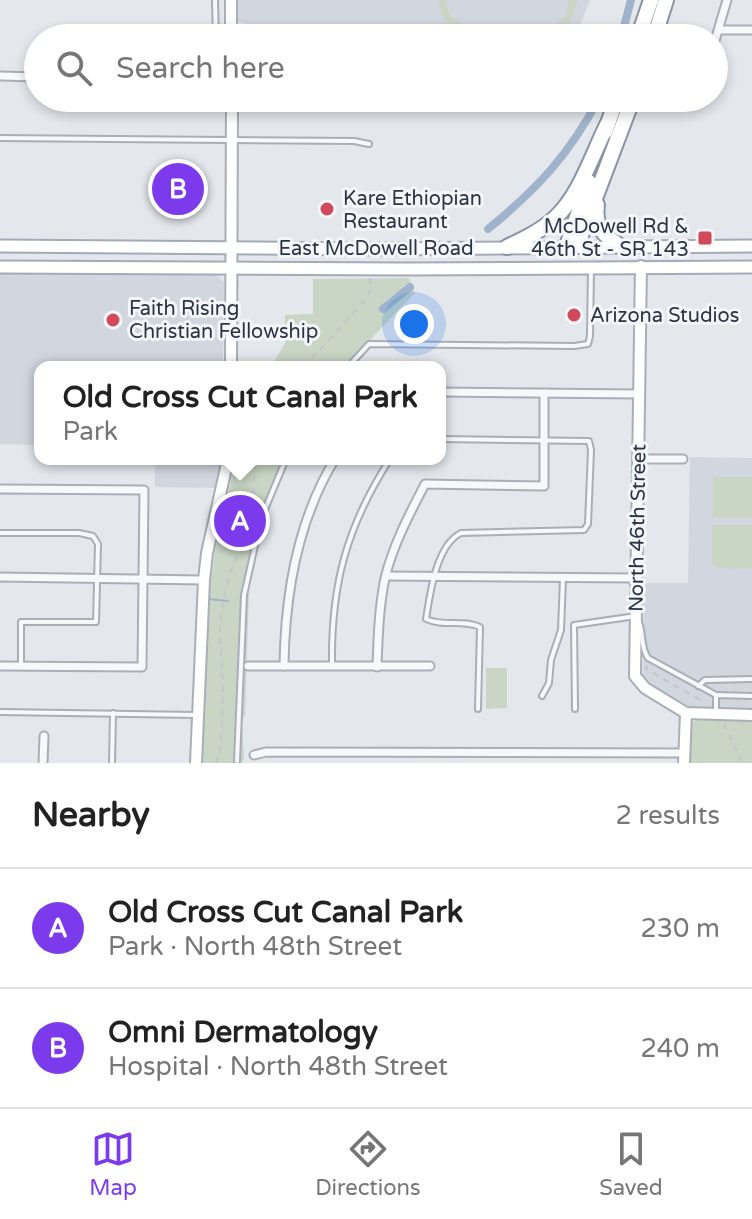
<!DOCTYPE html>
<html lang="en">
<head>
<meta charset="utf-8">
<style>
  body { margin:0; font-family:"Varela Round",sans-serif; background:#f6f6f6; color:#222 }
  .you { position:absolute; left:414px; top:324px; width:28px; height:28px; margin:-20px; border:6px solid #fff; border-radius:50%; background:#1a73e8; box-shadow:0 0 0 12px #1a73e833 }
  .badge { display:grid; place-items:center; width:52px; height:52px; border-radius:50%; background:#7c3aed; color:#fff; font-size:26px; font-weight:700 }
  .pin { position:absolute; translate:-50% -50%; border:4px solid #fff; box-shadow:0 2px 8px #0006 }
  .popup { position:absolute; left:34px; top:361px; width:412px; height:104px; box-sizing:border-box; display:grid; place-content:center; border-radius:16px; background:#fff; filter:drop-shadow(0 2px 6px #0005); font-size:26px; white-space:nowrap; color:#767676 }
  .popup b { font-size:30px; color:#222 }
  .popup::after { content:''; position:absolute; left:50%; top:100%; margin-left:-16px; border:16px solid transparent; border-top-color:#fff }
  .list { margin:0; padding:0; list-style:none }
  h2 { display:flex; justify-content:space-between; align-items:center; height:104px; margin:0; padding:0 32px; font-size:34px }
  h2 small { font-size:26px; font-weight:400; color:#767676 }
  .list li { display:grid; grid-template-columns:52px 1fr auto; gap:24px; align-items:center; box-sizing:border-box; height:120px; padding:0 32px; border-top:2px solid #e0e0e0 }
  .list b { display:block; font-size:30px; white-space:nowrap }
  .list p { margin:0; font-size:26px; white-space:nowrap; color:#767676 }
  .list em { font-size:26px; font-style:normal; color:#767676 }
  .icon { flex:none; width:44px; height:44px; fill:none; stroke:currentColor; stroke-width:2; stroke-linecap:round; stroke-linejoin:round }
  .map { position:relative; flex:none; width:752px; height:763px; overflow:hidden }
  .search { position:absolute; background:#fff; box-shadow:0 4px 12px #0003; left:24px; right:24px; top:24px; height:88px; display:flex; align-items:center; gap:20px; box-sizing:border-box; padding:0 28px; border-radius:44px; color:#767676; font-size:30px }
  .sheet { height:344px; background:#fff }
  nav { display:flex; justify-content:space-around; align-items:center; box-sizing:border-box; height:112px; border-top:2px solid #e0e0e0; background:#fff; font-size:22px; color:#767676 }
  nav a { display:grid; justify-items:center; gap:4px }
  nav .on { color:#7c3aed }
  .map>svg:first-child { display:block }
</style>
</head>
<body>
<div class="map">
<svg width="752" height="763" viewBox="0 0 752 763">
  <rect width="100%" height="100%" fill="#e4e7ec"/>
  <g fill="#d2d6de">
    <polygon points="238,0 590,0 575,38 419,38 418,27 251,26 238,22"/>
    <polygon points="0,272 214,274 224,282 223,367 40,367 40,445 0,444"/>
    <polygon points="690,457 752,458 752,710 694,709 643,679 644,583 688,583"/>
    <polygon points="155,459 220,459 220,475 215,488 155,487"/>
  </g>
  <g fill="#c9d6c5">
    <path d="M 439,0 L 446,0 C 447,15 455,23 470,25 L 546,26 L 558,23 L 566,15 L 569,0 L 577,0 L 577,3 L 569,22 L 556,32 L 470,32 C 451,30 440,19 439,0 Z"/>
    <polygon points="409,278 415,293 344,367 271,367 285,343 285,315 313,314 313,279"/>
    <polygon points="236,459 282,459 256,528 244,589 249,591 245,715 242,721 244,759 242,763 201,763 206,622 215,550"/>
    <rect x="713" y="477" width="39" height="40"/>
    <polygon points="712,525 752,525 752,569 717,568 712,564"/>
    <polygon points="486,668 507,668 507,708 486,709"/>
    <polygon points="697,719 752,720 752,763 690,763 690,725"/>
  </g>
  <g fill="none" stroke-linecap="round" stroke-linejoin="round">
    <polyline stroke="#9fb4cc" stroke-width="2" points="208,599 228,601"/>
    <g stroke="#9fb4cc" stroke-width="8">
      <polyline points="621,38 631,0"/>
      <path d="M 488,229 C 537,189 570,154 599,98"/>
      <polyline points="383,309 410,287"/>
    </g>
    <defs>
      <g id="lane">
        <polyline points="215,0 216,38"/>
        <polyline points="0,138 354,141 369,144"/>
        <polyline points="348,367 369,344 574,346 588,344 590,336 591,269"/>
        <path d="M 440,439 L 589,441 L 591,450 L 588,524 L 584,530 L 461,533 C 436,545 430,594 426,619 C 443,627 463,619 480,627 L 478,709"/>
        <polyline points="0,533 79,533 93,536 98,544 96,622 21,622 21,666"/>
        <path d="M 332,664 C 331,584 347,526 390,459"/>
        <polyline points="698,686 705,680 752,679"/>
        <polyline points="542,696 549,683 551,660 561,630 563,578"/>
        <path d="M 575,709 L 574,625 L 636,616 C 645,629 639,645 648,658 L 716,695"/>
        <polyline points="0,712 197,715"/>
        <polyline points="716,713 716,695 752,696"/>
        <polyline points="237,761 244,595 261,519 286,459"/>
        <polyline points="112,763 113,713"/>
      </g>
      <g id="street">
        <polyline points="720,30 752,30"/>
        <polyline points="714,44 727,0"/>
        <polyline points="0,76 38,77"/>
        <polyline points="440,392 638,394"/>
        <polyline points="639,459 683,459"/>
        <polyline points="0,489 144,490 142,667 0,666"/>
        <polyline points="386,576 636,578"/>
        <polyline points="0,577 204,580"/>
        <polyline points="248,666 430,666"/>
        <path d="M 284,666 C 285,594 297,521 335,459"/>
        <path d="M 377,667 C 378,637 379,607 385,578 C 393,545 410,513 425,484 L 544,486 L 544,393"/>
        <polyline points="254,755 266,752 684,753"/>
        <polyline points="43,763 44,736"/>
      </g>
      <g id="secondary">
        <polyline points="231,0 231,38"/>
        <polyline points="641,266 635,676 645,688 686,713 752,715"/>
        <polyline points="231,367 232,98"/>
        <polyline points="196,763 204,580 207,553 228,459"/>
        <polyline points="684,763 686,713"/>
      </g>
      <g id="primary">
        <polyline points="0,246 370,249 752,246"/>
        <polyline points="0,267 406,269 752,267"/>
      </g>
      <g id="highway">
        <polyline points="638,38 651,0"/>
        <polyline points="654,38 666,0"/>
        <polyline points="605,132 617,98"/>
        <path d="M 597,205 C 594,226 603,235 620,246"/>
        <polyline points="567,246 589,182"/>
        <polyline points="577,246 633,98"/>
        <path d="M 507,247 C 524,239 541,231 555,218 C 580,195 592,155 607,125"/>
      </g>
    </defs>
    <use href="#lane" stroke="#a9aeb7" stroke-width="8"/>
    <use href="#street" stroke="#a9aeb7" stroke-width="11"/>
    <use href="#secondary" stroke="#a9aeb7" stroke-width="14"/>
    <use href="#primary" stroke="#a3abb8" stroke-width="15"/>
    <use href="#highway" stroke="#8b94a3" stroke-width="18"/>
    <g stroke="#c2c5cb" stroke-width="2" stroke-dasharray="6 6" stroke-linecap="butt">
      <polyline points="304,367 366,299 370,292 370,278"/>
      <polyline points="647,665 646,669 702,701"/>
      <polyline points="724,724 743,763"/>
      <polyline points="216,763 221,744 223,691 220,629 223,601 231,570 248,535 252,517 255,459"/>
    </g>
    <use href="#lane" stroke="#f7f8fa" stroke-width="4"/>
    <use href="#street" stroke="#f7f8fa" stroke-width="7"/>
    <use href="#secondary" stroke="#fff" stroke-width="10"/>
    <use href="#primary" stroke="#fff" stroke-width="11"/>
    <use href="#highway" stroke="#fff" stroke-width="14"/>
  </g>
  <g fill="#d1495b" stroke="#f4f6f9" stroke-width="3">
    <circle cx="327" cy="209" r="8"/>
    <rect x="697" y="230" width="16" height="16" rx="4"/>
    <circle cx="574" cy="315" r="8"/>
    <circle cx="113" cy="320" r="8"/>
  </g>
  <g text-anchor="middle" stroke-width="6" stroke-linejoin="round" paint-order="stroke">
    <g font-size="20" fill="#2b3445" stroke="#f4f6f9" text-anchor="start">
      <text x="343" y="205">Kare Ethiopian<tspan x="343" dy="23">Restaurant</tspan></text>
      <text x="689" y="233" text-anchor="end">McDowell Rd &amp;<tspan x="689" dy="23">46th St - SR 143</tspan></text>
      <text x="129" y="315">Faith Rising<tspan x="129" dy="23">Christian Fellowship</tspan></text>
      <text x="590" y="322">Arizona Studios</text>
    </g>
    <g font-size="20" fill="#2b3445" stroke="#f4f6f9">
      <text x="376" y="255">East McDowell Road</text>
      <text transform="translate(637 528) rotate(-89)" y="7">North 46th Street</text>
    </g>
  </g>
</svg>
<div class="you"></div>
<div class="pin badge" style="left:240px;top:521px">A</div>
<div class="popup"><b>Old Cross Cut Canal Park</b>Park</div>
<div class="pin badge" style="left:178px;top:189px">B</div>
<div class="search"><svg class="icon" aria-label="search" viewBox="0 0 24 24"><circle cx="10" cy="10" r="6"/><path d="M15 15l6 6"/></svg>Search here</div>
</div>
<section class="sheet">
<h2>Nearby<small>2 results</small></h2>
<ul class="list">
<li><span class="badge">A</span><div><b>Old Cross Cut Canal Park</b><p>Park · North 48th Street</p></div><em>230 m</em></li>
<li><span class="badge">B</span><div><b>Omni Dermatology</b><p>Hospital · North 48th Street</p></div><em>240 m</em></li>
</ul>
</section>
<nav>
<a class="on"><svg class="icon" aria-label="map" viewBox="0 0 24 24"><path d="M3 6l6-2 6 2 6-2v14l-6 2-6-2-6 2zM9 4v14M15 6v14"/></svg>Map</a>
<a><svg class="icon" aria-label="directions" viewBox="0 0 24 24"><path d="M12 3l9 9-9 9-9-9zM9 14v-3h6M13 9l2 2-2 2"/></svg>Directions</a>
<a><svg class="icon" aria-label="saved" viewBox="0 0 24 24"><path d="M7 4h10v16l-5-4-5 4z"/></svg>Saved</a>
</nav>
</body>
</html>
